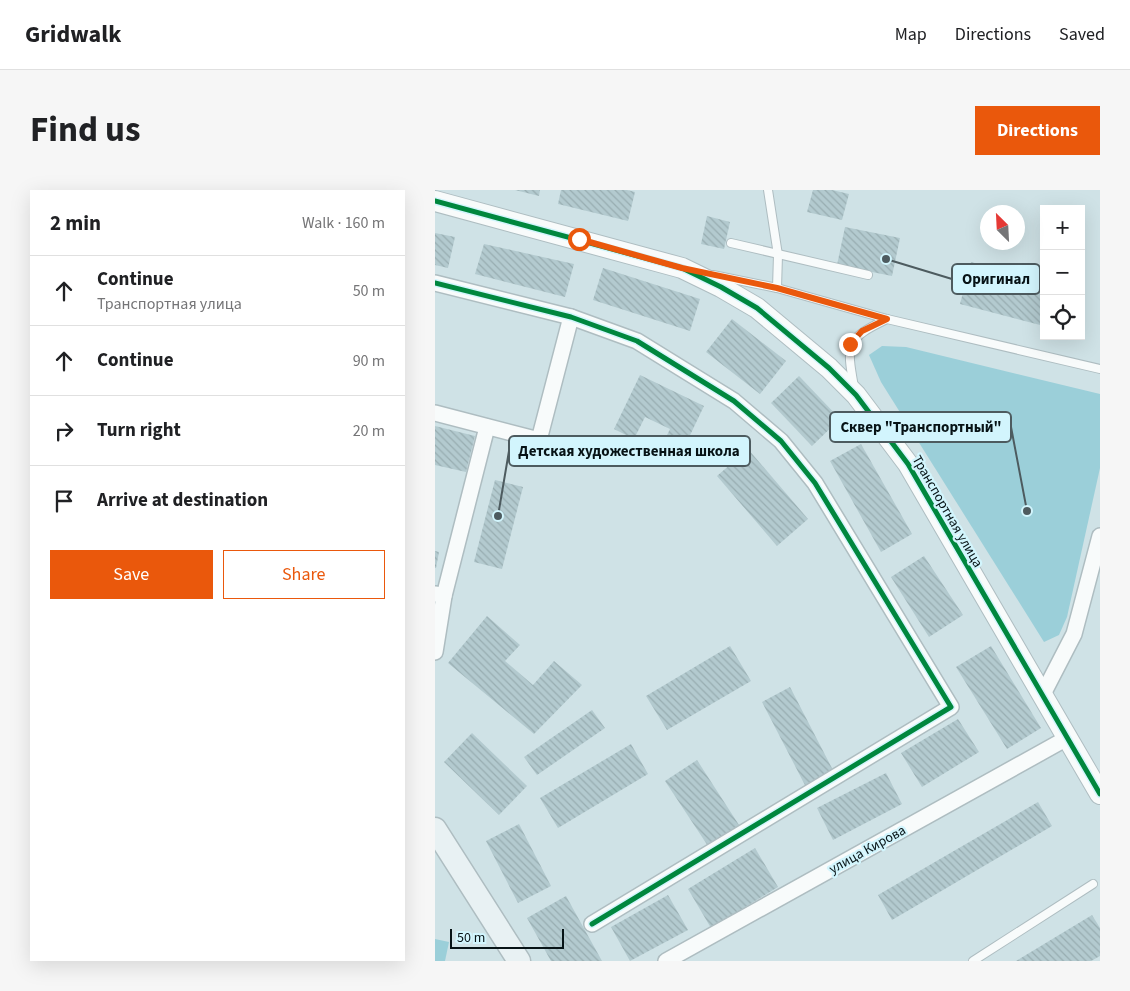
<!DOCTYPE html>
<html lang="en">
<head>
<meta charset="utf-8">
<style>
  body { margin:0; font-family:"Source Sans 3",sans-serif; background:#f6f6f6; color:#202124 }
  .controls { position:absolute; right:15px; top:15px; display:grid; overflow:hidden; border-radius:0px; box-shadow:0 5px 20px #0002 }
  .controls button { width:45px; height:45px; display:grid; place-items:center; padding:0; border:0; border-bottom:1px solid #e0e0e0; background:#fff; color:#202124; font:25px sans-serif }
  .compass { position:absolute; left:545px; top:15px; width:45px; height:45px; border-radius:50%; background:#fff; box-shadow:0 5px 20px #0002; rotate:336deg }
  .scale { position:absolute; left:15px; bottom:12px; width:114px; box-sizing:border-box; padding-left:5px; border:2px solid #071316; border-top:0; font-size:14px; line-height:18px; white-space:nowrap; color:#071316; -webkit-text-stroke:4px #d2f5fd; paint-order:stroke }
  .stop { position:absolute; width:15px; height:15px; margin:-11px; border:4px solid #ea580c; border-radius:50%; background:#fff }
  .stop.end { background:#ea580c; border-color:#fff; box-shadow:0 1px 5px #0008 }
  .list { margin:0; padding:0; list-style:none }
  h2 { display:flex; justify-content:space-between; align-items:center; height:65px; margin:0; padding:0 20px; font-size:21px }
  h2 small { font-size:16px; font-weight:400; color:#757577 }
  .list li { display:grid; grid-template-columns:32px 1fr auto; gap:15px; align-items:center; box-sizing:border-box; height:70px; padding:0 20px; border-top:1px solid #e0e0e0 }
  .list b { display:block; font-size:19px; white-space:nowrap }
  .list p { margin:0; font-size:16px; white-space:nowrap; color:#757577 }
  .list em { font-size:16px; font-style:normal; color:#757577 }
  .actions { display:flex; gap:10px; padding:15px 20px }
  .actions a { flex:1; padding:11px 0; border:1px solid #ea580c; border-radius:0px; text-align:center; font-size:18px; color:#ea580c }
  .actions .main { background:#ea580c; color:#fff }
  .icon { flex:none; width:28px; height:28px; fill:none; stroke:currentColor; stroke-width:2; stroke-linecap:round; stroke-linejoin:round }
  .map { position:relative; flex:none; width:665px; height:771px; overflow:hidden; border-radius:0px }
  header { display:flex; align-items:center; gap:30px; box-sizing:border-box; height:70px; padding:0 25px; background:#fff; border-bottom:1px solid #e0e0e0 }
  header strong { font-size:24px }
  nav { display:flex; gap:28px; margin-inline-start:auto; font-size:18px }
  .intro { display:flex; align-items:center; justify-content:space-between; box-sizing:border-box; height:120px; padding:0 30px }
  h1 { margin:0; font-size:35px }
  .button { padding:12px 22px; border-radius:0px; background:#ea580c; color:#fff; font-size:18px; font-weight:700 }
  main { display:flex; gap:30px; padding:0 30px }
  aside { flex:1; background:#fff; border-radius:0px; box-shadow:0 5px 20px #0002 }
  .map>svg:first-child { display:block }
</style>
</head>
<body>
<header>
<strong>Gridwalk</strong>
<nav><a>Map</a><a>Directions</a><a>Saved</a></nav>
</header>
<div class="intro"><h1>Find us</h1><a class="button">Directions</a></div>
<main>
<aside>
<h2>2 min<small>Walk · 160 m</small></h2>
<ul class="list">
<li><svg class="icon" aria-label="ahead" viewBox="0 0 24 24"><path d="M12 20V5M6 11l6-6 6 6"/></svg><div><b>Continue</b><p>Транспортная улица</p></div><em>50 m</em></li>
<li><svg class="icon" aria-label="ahead" viewBox="0 0 24 24"><path d="M12 20V5M6 11l6-6 6 6"/></svg><div><b>Continue</b></div><em>90 m</em></li>
<li><svg class="icon" aria-label="right" viewBox="0 0 24 24"><path d="M7 20v-9h11M14 6l5 5-5 5"/></svg><div><b>Turn right</b></div><em>20 m</em></li>
<li><svg class="icon" aria-label="arrive" viewBox="0 0 24 24"><path d="M6 21V4h12l-3 4 3 4H6"/></svg><div><b>Arrive at destination</b></div></li>
</ul>
<div class="actions"><a class="main">Save</a><a>Share</a></div>
</aside>
<div class="map">
<svg width="665" height="771" viewBox="0 0 665 771">
  <defs>
    <pattern id="building-back-hatch" width="6" height="6" patternUnits="userSpaceOnUse" patternTransform="scale(1.25)"><rect width="6" height="6" fill="#b3cacf"/><path d="M-1 5l2 2M0 0l6 6M5-1l2 2" fill="none" stroke="#98adb1"/></pattern>
  </defs>
  <rect width="100%" height="100%" fill="#cfe2e6"/>
  <g fill="#9bcfd9">
    <polygon points="447,156 471,157 665,204 665,278 632,427 624,445 609,452 446,192 434,165"/>
    <polygon points="0,749 14,752 10,771 0,771"/>
  </g>
  <g fill="url(#building-back-hatch)">
    <polygon points="80,0 105,0 104,6"/>
    <polygon points="126,0 192,0 200,2 193,31 123,14"/>
    <polygon points="378,0 397,0 414,4 407,30 372,22"/>
    <polygon points="272,26 295,32 289,59 266,54"/>
    <polygon points="410,37 465,48 457,86 402,75"/>
    <polygon points="0,43 20,47 13,78 0,75"/>
    <polygon points="49,54 139,74 130,107 40,84"/>
    <polygon points="536,72 609,91 609,136 525,114"/>
    <polygon points="168,78 265,109 255,141 158,110"/>
    <polygon points="297,129 351,171 325,204 271,162"/>
    <polygon points="205,185 269,216 247,262 228,253 235,239 210,227 199,249 179,239"/>
    <polygon points="364,186 405,229 377,256 336,213"/>
    <polygon points="0,236 40,246 31,282 0,275"/>
    <polygon points="426,254 477,344 446,362 395,271"/>
    <polygon points="313,259 373,329 342,356 282,286"/>
    <polygon points="60,290 88,297 67,379 39,372"/>
    <polygon points="0,361 4,362 1,378 0,378"/>
    <polygon points="489,366 528,425 494,447 456,387"/>
    <polygon points="52,426 85,455 70,471 98,495 119,471 147,495 99,544 13,473"/>
    <polygon points="295,456 316,491 232,540 211,506"/>
    <polygon points="556,456 606,538 572,559 521,477"/>
    <polygon points="355,497 401,586 373,601 327,512"/>
    <polygon points="157,520 170,538 102,585 89,567"/>
    <polygon points="523,529 544,562 487,597 466,563"/>
    <polygon points="37,543 92,596 64,625 9,572"/>
    <polygon points="196,554 213,584 123,638 105,608"/>
    <polygon points="262,570 304,635 273,656 230,591"/>
    <polygon points="451,583 467,614 398,650 382,618"/>
    <polygon points="603,612 617,636 457,730 443,705"/>
    <polygon points="84,634 116,696 83,713 51,651"/>
    <polygon points="320,658 343,697 276,738 253,699"/>
    <polygon points="233,705 253,740 195,771 176,737"/>
    <polygon points="131,706 167,771 116,771 92,728"/>
    <polygon points="657,725 665,738 665,766 656,771 581,771"/>
  </g>
  <g fill="none" stroke-linecap="round" stroke-linejoin="round">
    <defs>
      <g id="service">
        <polyline points="333,0 343,65 342,98"/>
        <polyline points="296,53 433,85"/>
        <polyline points="278,85 342,98 452,129 665,179"/>
        <path d="M 419,197 C 411,153 411,149 452,129"/>
        <polyline points="538,771 658,694"/>
      </g>
      <g id="minor">
        <polyline points="0,93 136,127 202,151 299,211 346,251 380,293 516,517 157,734"/>
        <polyline points="0,223 104,250 136,127"/>
        <polyline points="9,406 52,237"/>
        <polyline points="0,462 9,406 1,404"/>
        <polyline points="607,506 639,444 665,346"/>
        <polyline points="231,771 634,547"/>
      </g>
      <polyline id="tertiary" points="0,11 247,78 286,97 322,118 394,178 421,205 473,274 665,604"/>
      <polyline id="secondary" points="0,639 84,771"/>
    </defs>
    <use href="#service" stroke="#aebdc1" stroke-width="10"/>
    <use href="#minor" stroke="#aebdc1" stroke-width="18"/>
    <use href="#tertiary" stroke="#aebdc1" stroke-width="22"/>
    <use href="#secondary" stroke="#aebdc1" stroke-width="25"/>
    <use href="#service" stroke="#f8fbfb" stroke-width="8"/>
    <use href="#minor" stroke="#f8fbfb" stroke-width="15"/>
    <use href="#tertiary" stroke="#f8fbfb" stroke-width="20"/>
    <use href="#secondary" stroke="#e8f1f3" stroke-width="22"/>
    <defs>
      <g id="cycleway">
        <polyline points="0,11 247,78 286,97 322,118 394,178 421,205 473,274 665,604"/>
        <polyline points="0,93 136,127 202,151 299,211 346,251 380,293 516,517 157,734"/>
      </g>
    </defs>
    <use href="#cycleway" stroke="#d2f5fd" stroke-width="8"/>
    <use href="#cycleway" stroke="#00873e" stroke-width="5"/>
  </g>
  <g fill="none" stroke-linecap="round" stroke-linejoin="round">
    <polyline stroke="#ea580c" stroke-width="6" points="144,49 247,78 342,98 452,129 427,141 415,154"/>
  </g>
  <g text-anchor="middle" stroke-width="4.5" stroke-linejoin="round" paint-order="stroke">
    <g font-size="14" fill="#071316" stroke="#d2f5fd">
      <text transform="translate(513 321) rotate(60)" y="5">Транспортная улица</text>
      <text transform="translate(432 659) rotate(-29)" y="5">улица Кирова</text>
    </g>
  </g>
  <path fill="none" stroke="#4d5b5f" stroke-width="2" d="M451 69L517 89M592 321L576 237M63 326L74 261"/>
  <g fill="#4d5b5f" stroke="#d2f5fd" stroke-width="2">
    <circle cx="451" cy="69" r="5"/>
    <circle cx="592" cy="321" r="5"/>
    <circle cx="63" cy="326" r="5"/>
  </g>
  <g fill="#d2f5fd" stroke="#4d5b5f" stroke-width="2">
    <rect x="517" y="74" width="88" height="30" rx="5"/>
    <rect x="395" y="222" width="181" height="30" rx="5"/>
    <rect x="74" y="246" width="241" height="30" rx="5"/>
  </g>
  <g font-size="15" text-anchor="middle" font-weight="bold" fill="#071316">
    <text x="561" y="94">Оригинал</text>
    <text x="486" y="242">Сквер "Транспортный"</text>
    <text x="194" y="266">Детская художественная школа</text>
  </g>
</svg>
<div class="controls">
<button>+</button>
<button>−</button>
<button><svg class="icon" aria-label="locate" viewBox="0 0 24 24"><circle cx="12" cy="12" r="6"/><path d="M12 2v4M12 18v4M2 12h4M18 12h4"/></svg></button>
</div>
<svg class="compass" viewBox="-18 -18 36 36"><path d="M0-13l5 13h-10z" fill="#e53935"/><path d="M0 13l5-13h-10z" fill="#757577"/></svg>
<div class="scale">50 m</div>
<div class="stop" style="left:144px;top:49px"></div>
<div class="stop end" style="left:415px;top:154px"></div>
</div>
</main>
</body>
</html>
